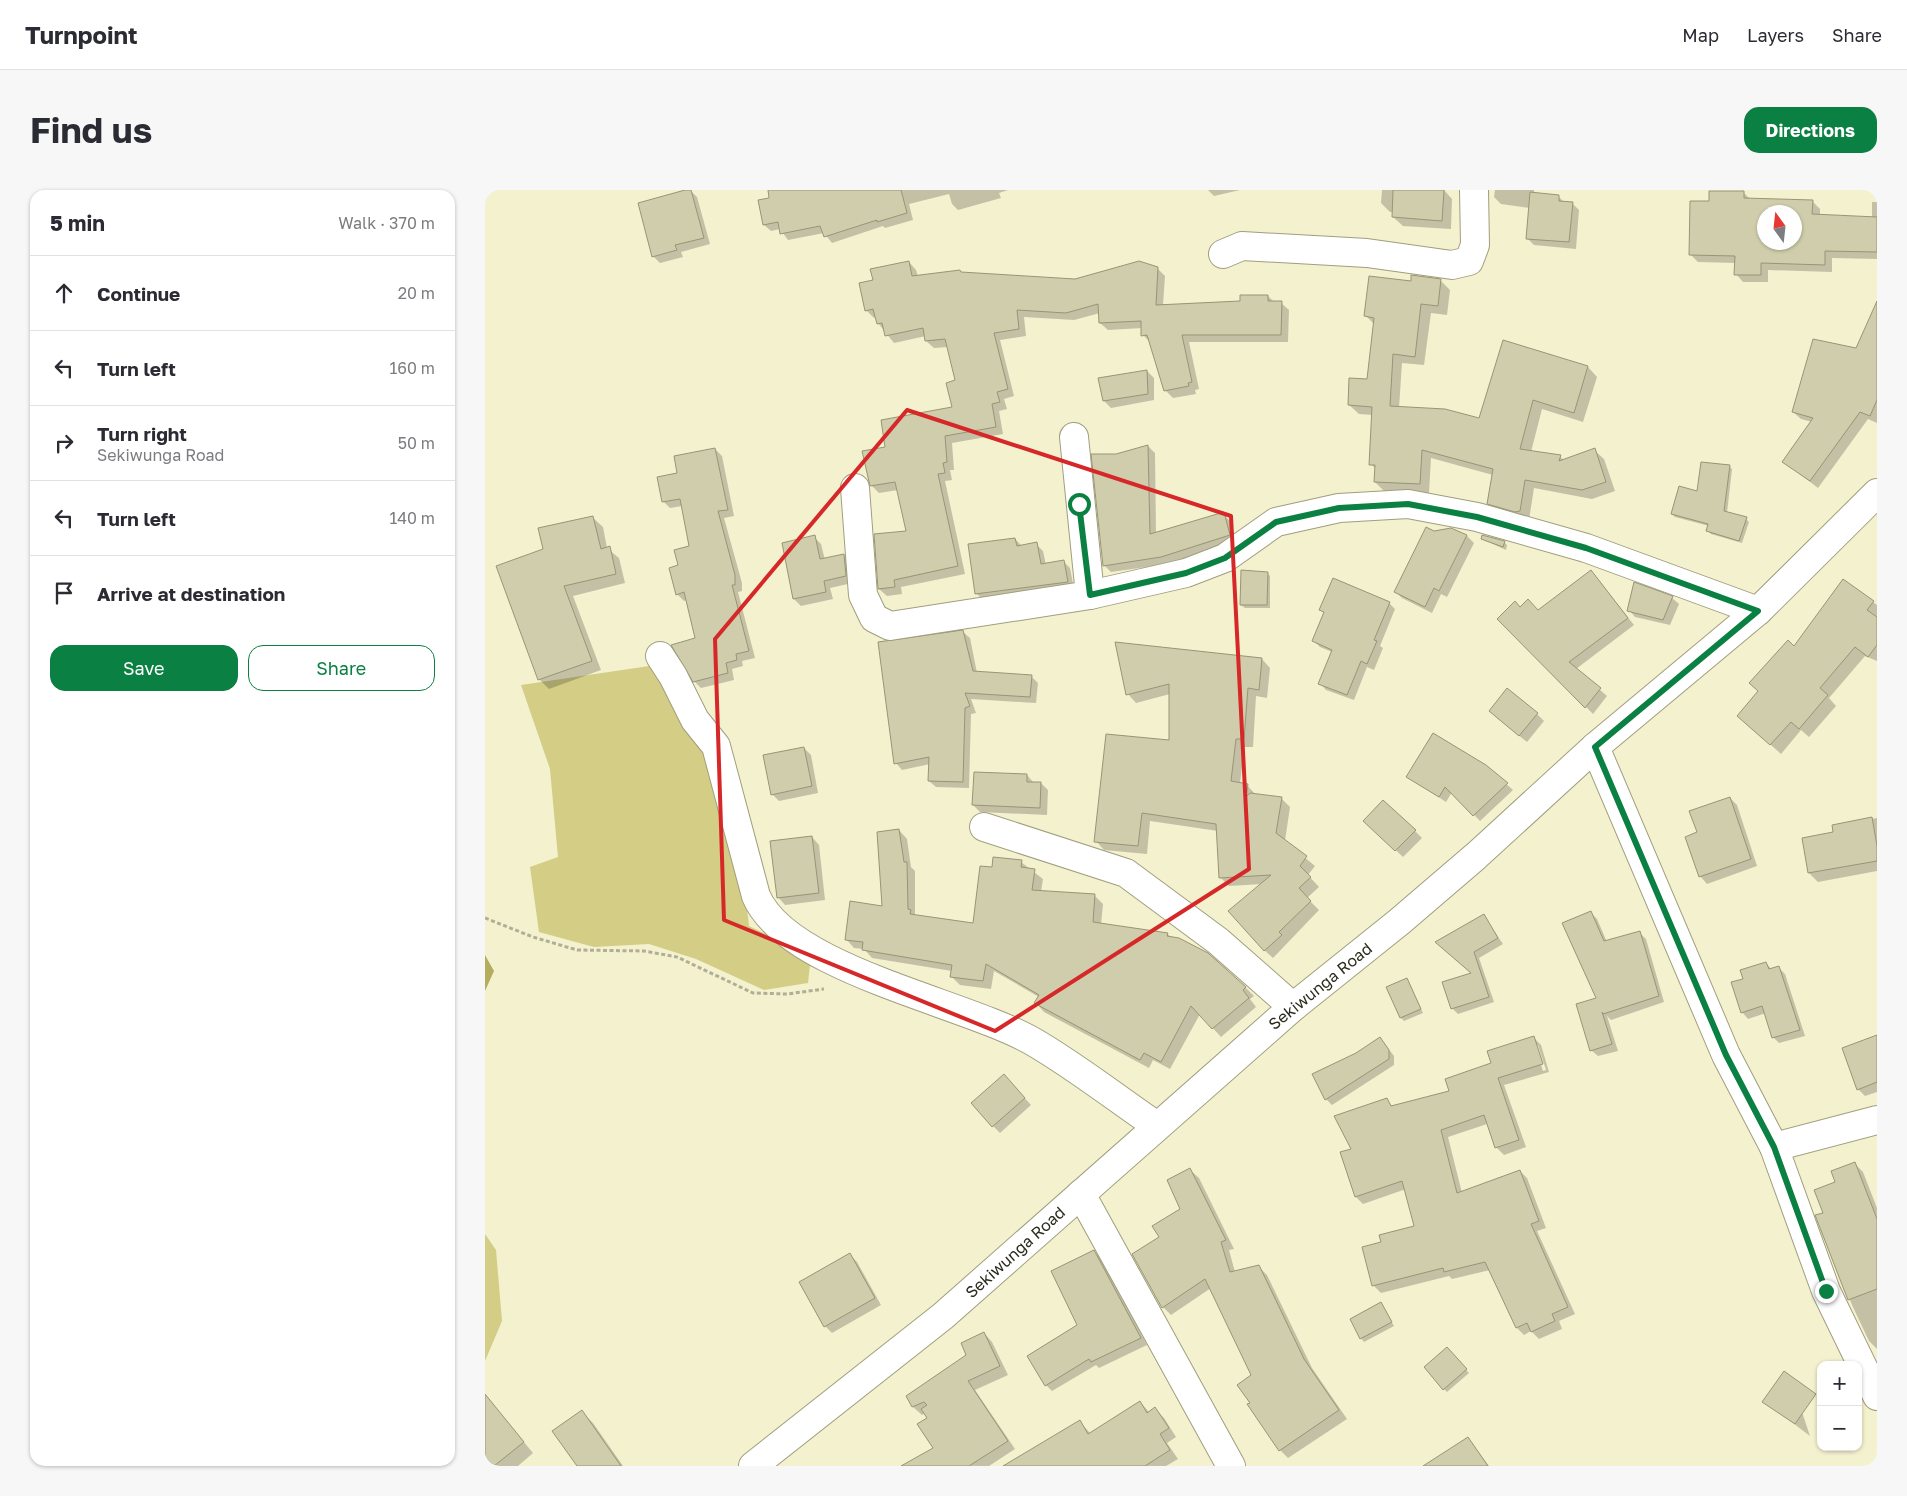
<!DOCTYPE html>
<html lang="en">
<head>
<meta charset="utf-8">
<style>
  body { margin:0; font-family:"Golos Text",sans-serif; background:#f7f7f7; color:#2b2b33 }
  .controls { position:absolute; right:15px; bottom:15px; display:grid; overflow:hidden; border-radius:10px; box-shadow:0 1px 4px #0004 }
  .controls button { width:45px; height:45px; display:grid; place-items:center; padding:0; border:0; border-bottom:1px solid #e1e1e2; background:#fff; color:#2b2b33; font:25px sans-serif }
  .compass { position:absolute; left:1272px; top:15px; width:45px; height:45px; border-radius:50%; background:#fff; box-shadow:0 1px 4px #0004; rotate:345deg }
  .stop { position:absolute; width:15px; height:15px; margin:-11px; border:4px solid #0b8043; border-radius:50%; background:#fff }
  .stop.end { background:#0b8043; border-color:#fff; box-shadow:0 1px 5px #0008 }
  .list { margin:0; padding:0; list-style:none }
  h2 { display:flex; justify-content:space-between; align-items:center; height:65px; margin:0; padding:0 20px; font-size:21px }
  h2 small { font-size:16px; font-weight:400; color:#7c7c81 }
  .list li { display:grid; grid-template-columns:32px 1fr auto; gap:15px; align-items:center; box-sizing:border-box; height:75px; padding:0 20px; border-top:1px solid #e1e1e2 }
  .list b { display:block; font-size:19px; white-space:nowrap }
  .list p { margin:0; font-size:16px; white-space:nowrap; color:#7c7c81 }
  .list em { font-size:16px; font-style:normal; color:#7c7c81 }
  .actions { display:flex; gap:10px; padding:15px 20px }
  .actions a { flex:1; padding:11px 0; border:1px solid #0b8043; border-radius:15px; text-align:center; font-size:18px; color:#0b8043 }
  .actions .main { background:#0b8043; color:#fff }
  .icon { flex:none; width:28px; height:28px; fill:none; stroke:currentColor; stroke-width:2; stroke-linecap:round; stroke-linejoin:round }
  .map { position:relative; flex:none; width:1392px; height:1276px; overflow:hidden; border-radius:15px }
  header { display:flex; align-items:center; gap:30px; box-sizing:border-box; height:70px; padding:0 25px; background:#fff; border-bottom:1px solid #e1e1e2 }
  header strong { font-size:24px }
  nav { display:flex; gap:28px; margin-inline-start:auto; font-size:18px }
  .intro { display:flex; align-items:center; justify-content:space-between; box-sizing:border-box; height:120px; padding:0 30px }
  h1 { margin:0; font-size:35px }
  .button { padding:12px 22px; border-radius:15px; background:#0b8043; color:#fff; font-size:18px; font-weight:700 }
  main { display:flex; gap:30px; padding:0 30px }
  aside { flex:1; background:#fff; border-radius:15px; box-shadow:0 1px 4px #0004 }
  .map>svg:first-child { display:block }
</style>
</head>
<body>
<header>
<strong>Turnpoint</strong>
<nav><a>Map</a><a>Layers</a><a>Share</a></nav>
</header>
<div class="intro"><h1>Find us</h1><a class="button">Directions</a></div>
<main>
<aside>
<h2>5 min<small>Walk · 370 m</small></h2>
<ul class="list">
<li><svg class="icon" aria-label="ahead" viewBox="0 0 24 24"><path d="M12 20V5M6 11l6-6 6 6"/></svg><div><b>Continue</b></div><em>20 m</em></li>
<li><svg class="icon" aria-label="left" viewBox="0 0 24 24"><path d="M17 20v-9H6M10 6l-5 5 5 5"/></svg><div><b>Turn left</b></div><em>160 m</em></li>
<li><svg class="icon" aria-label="right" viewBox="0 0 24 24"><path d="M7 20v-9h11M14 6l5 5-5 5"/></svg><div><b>Turn right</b><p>Sekiwunga Road</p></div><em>50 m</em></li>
<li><svg class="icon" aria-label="left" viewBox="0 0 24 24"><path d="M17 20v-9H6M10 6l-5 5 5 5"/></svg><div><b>Turn left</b></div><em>140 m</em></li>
<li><svg class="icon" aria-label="arrive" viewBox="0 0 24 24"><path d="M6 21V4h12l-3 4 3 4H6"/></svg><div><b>Arrive at destination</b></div></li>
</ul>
<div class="actions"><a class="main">Save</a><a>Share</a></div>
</aside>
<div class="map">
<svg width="1392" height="1276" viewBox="0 0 1392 1276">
  <rect width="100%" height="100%" fill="#f4f1cf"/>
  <g fill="#d3cd86">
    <polygon points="171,475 234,586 260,700 264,736 326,766 323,793 279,800 211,769 164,754 109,757 54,742 45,677 73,667 65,579 36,495"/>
    <polygon points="0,1044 11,1060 17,1131 0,1171"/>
  </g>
  <polygon fill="#b4ad5d" points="0,765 9,781 0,801"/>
  <g fill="#0003" fill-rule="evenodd">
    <polygon points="205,0 212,7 225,54 196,62 198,67 175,73 168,66"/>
    <polygon points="284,0 523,0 514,3 516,8 473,20 467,14 464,4 424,14 428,30 400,38 398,36 347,53 339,43 303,50 295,39 286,41 279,35 286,9"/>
    <polygon points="723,0 755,0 729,6"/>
    <polygon points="897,0 959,0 967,9 966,39 918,36 908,27 909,22 905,22 896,13"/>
    <polygon points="1010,0 1049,0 1049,3 1073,6 1080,13 1087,13 1094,20 1091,59 1049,55 1042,48 1045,18 1016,14 1009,7"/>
    <path d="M 1259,3 L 1265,9 L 1327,11 L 1335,19 L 1335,26 L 1387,28 L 1387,12 L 1392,12 L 1392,69 L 1347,68 L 1347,82 L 1283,80 L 1283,92 L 1258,92 L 1251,84 L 1251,73 L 1213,72 L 1206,65 L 1225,12 ZM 1280,22 L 1310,22 L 1310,52 L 1280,52 Z"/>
    <polygon points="424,72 431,80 433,86 477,83 590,91 672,78 680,86 678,115 756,112 783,106 789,112 796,113 804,120 803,152 704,152 714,199 710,200 711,204 688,208 680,200 666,153 658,145 658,138 623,140 615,133 615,123 589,130 539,127 541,146 515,150 529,206 519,209 522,219 514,221 518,244 467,253 469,280 465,280 467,290 460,291 480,384 416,397 417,404 402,406 394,399 390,345 423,342 413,300 394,303 387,296 468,218 471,191 463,157 449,158 441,151 441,146 409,153 393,133 391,127 389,128 381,120 389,91"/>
    <polygon points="955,90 965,100 962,125 946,123 939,175 917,173 914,218 995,229 1019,152 1103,177 1112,187 1098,232 1057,219 1046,262 1075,267 1079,270 1109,260 1119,269 1130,301 1107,309 1049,298 1044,330 1013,323 1003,313 1008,285 946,268 944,303 899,301 890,292 891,279 886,274 888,225 874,224 864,215 883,190 889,134 881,126 927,92"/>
    <polygon points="1392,113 1392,233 1383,229 1333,298 1299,272 1327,232 1316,229 1308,222 1372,159"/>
    <polygon points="662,181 669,188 669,210 626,218 619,211 614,189"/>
    <polygon points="663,256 670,263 671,343 738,324 745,331 752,352 683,374 626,382 619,375 631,265"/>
    <polygon points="230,259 237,266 249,326 239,328 257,393 257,401 253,402 270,468 257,471 258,476 247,479 249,490 216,498 209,491 211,449 202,410 199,411 192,404 195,376 205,357 197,316 185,318 178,311 193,284"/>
    <polygon points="1244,276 1247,279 1242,323 1261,329 1264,332 1257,353 1226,344 1222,340 1224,336 1190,327 1187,324"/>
    <polygon points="108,328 118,337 122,358 134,368 140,393 88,406 116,480 64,499 54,489 59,360"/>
    <polygon points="966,339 982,346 989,353 962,407 956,404 947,423 917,408 910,401 949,342"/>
    <polygon points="329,347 336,354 340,370 359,366 366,373 367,393 345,398 348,409 316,416 309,409"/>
    <polygon points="530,349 537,356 551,354 558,361 561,375 578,371 585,378 589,399 498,410 491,403"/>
    <polygon points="997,349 1019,352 1022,355 1021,360"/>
    <polygon points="1106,381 1149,435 1091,479 1122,506 1108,524 1014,429 1036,418 1053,421"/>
    <polygon points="782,383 785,386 785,418 760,418 756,415"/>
    <polygon points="1187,408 1194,414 1185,435 1150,427 1144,420"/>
    <polygon points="1388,412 1392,415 1392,471 1380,466 1344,508 1351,516 1324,547 1316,540 1296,564 1263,535 1309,457"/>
    <polygon points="904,413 910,419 895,456 898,458 889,480 882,477 869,510 841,500 835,493 847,462 835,457 829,451 840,424 836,420"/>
    <polygon points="478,442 485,448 492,483 546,486 553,493 551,513 486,509 491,523 486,524 484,598 451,597 444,591 445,574 417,580 411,573"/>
    <polygon points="777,469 785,478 782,508 771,506 768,557 759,557 755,594 762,595 771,605 796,608 805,617 800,651 830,676 823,685 834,697 822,708 834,720 788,768 779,760 777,694 744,696 735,687 733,641 665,631 662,664 619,660 611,651 685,552 685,504 651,513 643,504"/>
    <polygon points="1052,524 1059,531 1042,552 1012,528"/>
    <polygon points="319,558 326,565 333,603 294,611 287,604"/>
    <polygon points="1001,576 1028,600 995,631 967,602 961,612 923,587"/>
    <polygon points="542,585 549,593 556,593 563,600 562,625 495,622 488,615"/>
    <polygon points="1245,608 1252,615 1272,676 1222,694 1215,686 1213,643"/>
    <polygon points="1392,628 1392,681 1333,692 1324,683 1318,649 1350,643 1348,636"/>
    <polygon points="880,631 930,641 937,648 918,667"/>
    <polygon points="414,640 422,649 426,677 430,681 430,726 489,735 508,678 536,672 558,689 556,702 609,705 618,714 616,735 682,744 760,797 769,806 765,809 771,817 736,847 715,824 685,879 668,870 664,878 559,822 551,813 554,807 509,781 506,799 475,795 466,786 467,781 387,768 379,759 369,758 361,749 398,717"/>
    <polygon points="327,647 334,655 340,710 300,715 293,707"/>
    <polygon points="1105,722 1112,729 1122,752 1154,742 1161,749 1179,812 1126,830 1122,826 1133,861 1113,866 1106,860 1112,809"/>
    <polygon points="999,726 1018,754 994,768 1009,812 973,824 967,818 987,784 957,757"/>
    <polygon points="1281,773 1287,780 1294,778 1300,784 1320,846 1294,853 1288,847 1281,823 1263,829 1257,822 1259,790"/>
    <polygon points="922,789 938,823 919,831 916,828"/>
    <polygon points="1392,847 1392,902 1380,906 1373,899"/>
    <polygon points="895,848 909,866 909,875 847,915 841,909 829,885 872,864"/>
    <path d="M 1049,848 L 1056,855 L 1064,882 L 1019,895 L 1041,957 L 1019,965 L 1011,957 L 1002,934 L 963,947 L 977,1003 L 1035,981 L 1042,988 L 1061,1038 L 1052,1041 L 1090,1124 L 1074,1131 L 1077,1139 L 1054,1149 L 1046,1141 L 1039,1145 L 1032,1138 L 1005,1080 L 967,1089 L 964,1086 L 896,1103 L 889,1096 L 879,1058 L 898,1052 L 931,1037 L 921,999 L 878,1014 L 871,1007 L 868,959 L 901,910 L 908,917 L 966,901 ZM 1050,855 L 1053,855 L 1061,880 L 1058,881 Z"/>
    <polygon points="526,893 546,915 515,943 508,936"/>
    <polygon points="1370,974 1378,982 1392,1018 1392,1159 1384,1151 1367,1115 1332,1026 1339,1024 1352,993"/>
    <polygon points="705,980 714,988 749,1059 744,1060 750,1082 773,1076 782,1085 827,1178 862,1229 803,1268 795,1260 766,1213 768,1186 726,1098 686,1125 678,1117 675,1048 697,1020"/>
    <polygon points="609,1062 616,1068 662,1155 614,1178 611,1175 567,1201 561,1195 594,1136"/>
    <polygon points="365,1065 372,1072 396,1115 347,1143 340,1136"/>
    <polygon points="896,1114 909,1136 879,1152 876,1148"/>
    <polygon points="499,1143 507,1152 523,1185 490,1200 530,1259 504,1276 419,1276 450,1259 443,1228 440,1223 437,1225 428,1217 422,1206 483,1165"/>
    <polygon points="965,1162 984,1183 962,1202 959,1199"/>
    <polygon points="1306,1189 1325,1246 1279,1211"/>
    <polygon points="0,1205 48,1263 33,1276 0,1276"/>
    <polygon points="655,1212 665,1223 670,1219 679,1228 691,1247 682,1253 693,1269 681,1276 549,1276 595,1232 606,1244"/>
    <polygon points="97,1222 108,1233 138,1276 93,1276"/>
    <polygon points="983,1248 1004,1276 952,1276"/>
  </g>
  <g fill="#d0cdac" stroke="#989575" fill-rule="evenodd">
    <polygon points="200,0 206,0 219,48 190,55 192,60 167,67 153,13"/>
    <polygon points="283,0 416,0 422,23 392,32 392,30 339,47 335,36 295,44 293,32 278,35 273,10 284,8"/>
    <polygon points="908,0 959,0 957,31 907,27"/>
    <path d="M 1224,1 L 1259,1 L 1259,8 L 1328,10 L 1327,24 L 1392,27 L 1392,62 L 1340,61 L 1340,75 L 1276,73 L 1276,85 L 1249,85 L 1250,66 L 1204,65 L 1205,11 L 1224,11 ZM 1280,22 L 1310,22 L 1310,52 L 1280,52 Z"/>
    <polygon points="1045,2 1074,5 1074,11 1088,12 1084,52 1041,49"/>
    <polygon points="424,71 427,86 475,80 476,82 590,89 654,71 673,77 671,115 755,111 755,105 783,105 783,111 797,111 796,145 697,145 707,192 703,193 704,196 679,201 662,145 656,146 656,131 614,133 613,114 581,123 532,120 534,139 509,143 523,199 512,202 515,212 507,214 511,237 460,246 462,272 458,273 460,283 453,284 473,376 409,390 410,397 393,399 389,344 421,341 410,292 385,296 377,261 400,257 396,230 467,217 461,193 470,190 460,149 440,151 438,138 400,146 397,133 392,134 388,119 380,121 374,93 388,90 385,79"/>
    <polygon points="926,85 956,89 953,116 936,114 930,167 908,164 905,216 960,219 994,228 1018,150 1103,176 1089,223 1048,210 1035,259 1076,265 1074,271 1110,258 1121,292 1097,300 1040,290 1035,321 1030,322 1002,314 1008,279 937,260 935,294 889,292 890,275 884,275 887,217 863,215 864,188 882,189 889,128 879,126 884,86 926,91"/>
    <polygon points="1392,111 1392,210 1385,226 1375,222 1325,291 1297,272 1328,228 1307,222 1328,149 1371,158"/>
    <polygon points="662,180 663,204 618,211 613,188"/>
    <polygon points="663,255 665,344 739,322 745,345 676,367 618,376 606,264 631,264"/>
    <polygon points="230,258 243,320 233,321 250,385 250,395 247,395 264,461 251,464 252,470 241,473 243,483 208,492 186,455 210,448 199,402 191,405 184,378 193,375 189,360 204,356 195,309 177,312 172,287 192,283 189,266"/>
    <polygon points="1216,272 1245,275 1239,321 1262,327 1254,351 1221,341 1223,334 1186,324 1194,296 1212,301"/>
    <polygon points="108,326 116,359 125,356 131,384 79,396 107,471 53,490 11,376 58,359 53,338"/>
    <polygon points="941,337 949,341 966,338 982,345 954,401 949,398 940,417 909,402"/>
    <polygon points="330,345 335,369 359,364 361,386 339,391 341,402 308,409 297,353"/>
    <polygon points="997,345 1020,351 1018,357 996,349"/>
    <polygon points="530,348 532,356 552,352 556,374 579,370 583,392 490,404 483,354"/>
    <polygon points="756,380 783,382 782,415 755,415"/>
    <polygon points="1106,380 1143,428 1084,472 1116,498 1100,518 1012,429 1030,411 1035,417 1043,409 1053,420"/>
    <polygon points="848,388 905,412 889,450 892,451 882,474 876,471 862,505 833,494 847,460 827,451 839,422 834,420"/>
    <polygon points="1358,389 1389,411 1382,420 1392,427 1392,455 1383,467 1370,457 1335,498 1343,505 1314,539 1306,532 1285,555 1252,526 1273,501 1264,493 1303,450 1309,456"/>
    <polygon points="1149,392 1188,406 1178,430 1142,421"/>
    <polygon points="478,440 488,481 547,485 545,507 480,503 485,516 480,518 478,592 443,591 444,567 409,574 393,452"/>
    <polygon points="630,452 777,468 774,500 763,498 759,549 751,549 746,591 763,594 761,607 765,603 797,607 791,643 822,666 815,676 826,687 814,698 826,711 794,742 797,745 779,761 743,721 786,685 734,688 731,634 657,623 653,656 609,652 621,544 684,550 684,494 641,505"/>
    <polygon points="1022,498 1053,523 1034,546 1004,521"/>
    <polygon points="948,543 1001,575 1023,593 988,626 960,597 954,607 921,587"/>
    <polygon points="319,557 327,596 286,605 278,565"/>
    <polygon points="489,582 542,584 542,592 556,592 555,618 487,615"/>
    <polygon points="1245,607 1266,669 1214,687 1200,647 1212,642 1204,621"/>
    <polygon points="898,610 931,640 910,661 878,631"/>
    <polygon points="1387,627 1392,656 1392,671 1323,683 1317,648 1348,642 1347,635"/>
    <polygon points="414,639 419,672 422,672 423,719 426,720 425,724 488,733 495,676 507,677 508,667 537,670 536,677 550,679 547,700 610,704 608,732 683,743 682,746 694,748 723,763 761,797 758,800 764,808 727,839 706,816 676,872 659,863 655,870 549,813 554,805 501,774 498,791 465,787 467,775 377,760 378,752 360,750 365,711 397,716 392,642"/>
    <polygon points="327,646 334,703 292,708 285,651"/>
    <polygon points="1106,721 1119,751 1155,741 1174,806 1118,824 1117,822 1127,854 1105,861 1091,814 1111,808 1077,733"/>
    <polygon points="999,724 1013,748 989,762 1004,807 966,819 957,792 986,783 950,752"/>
    <polygon points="1281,772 1284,779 1294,776 1315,840 1287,848 1277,816 1256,823 1246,792 1258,789 1255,780"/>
    <polygon points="922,788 936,819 915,828 901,797"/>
    <polygon points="1392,845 1392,892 1372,900 1357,858"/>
    <polygon points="1049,846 1058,874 1013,888 1034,950 1010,958 999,925 956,940 972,1003 1035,980 1054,1031 1046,1034 1083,1117 1067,1124 1070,1131 1046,1142 1042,1133 1031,1138 1000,1072 959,1082 958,1078 887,1096 877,1057 896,1052 894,1045 929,1036 917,991 870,1007 855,962 866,959 849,926 902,908 906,916 964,901 960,889 1006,873 1002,861"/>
    <polygon points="895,847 904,860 904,869 840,910 827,884 871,863"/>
    <polygon points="519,884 540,908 507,937 486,913"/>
    <polygon points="1370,972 1392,1029 1392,1099 1363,1110 1330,1025 1338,1023 1329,1000 1350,992 1346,981"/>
    <polygon points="705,978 741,1050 736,1052 745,1082 774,1075 819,1169 854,1220 794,1261 762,1214 765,1213 752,1195 766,1185 720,1089 677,1118 647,1064 674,1047 667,1036 695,1019 682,990"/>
    <polygon points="609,1060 656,1148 606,1172 604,1169 560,1196 542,1166 592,1135 566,1081"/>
    <polygon points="365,1063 390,1108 339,1137 314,1092"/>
    <polygon points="896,1112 907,1132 875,1149 865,1129"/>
    <polygon points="499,1142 515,1176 483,1191 523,1251 484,1276 416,1276 448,1258 432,1234 442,1228 436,1219 442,1215 439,1212 427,1217 421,1206 481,1165 476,1153"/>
    <polygon points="962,1157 982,1179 958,1200 939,1177"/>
    <polygon points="1299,1181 1331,1204 1310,1234 1277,1212"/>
    <polygon points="0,1204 39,1252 9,1276 0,1276"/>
    <polygon points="655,1211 662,1223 670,1217 684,1238 675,1244 685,1260 660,1276 518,1276 595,1230 603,1244"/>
    <polygon points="97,1220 136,1276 92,1276 67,1241"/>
    <polygon points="983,1247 1003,1276 938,1276"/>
  </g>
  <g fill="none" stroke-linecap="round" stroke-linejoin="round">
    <defs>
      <g id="street">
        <polyline points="738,64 757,56 882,63 967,75 984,71 990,55 989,0"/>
        <polyline points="589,247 605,405"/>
        <polyline points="370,298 378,405 389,428 405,436 605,405 701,383 740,368 791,332 854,318 923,314 992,327 1101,358 1273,421"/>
        <path d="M 175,466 L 188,486 L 210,530 L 231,556 L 271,706 C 302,779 478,812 547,851 C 589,875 632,909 672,936"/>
        <polyline points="1110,557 1241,865 1289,957 1392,930"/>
        <polyline points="499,637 641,683 733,751 808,817"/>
        <polyline points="1289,957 1341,1101 1392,1206"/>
        <polyline points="596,1004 746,1276"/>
      </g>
      <polyline id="secondary" points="268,1276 458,1126 808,817 914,732 991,666 1110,557 1273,421 1392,303"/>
    </defs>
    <use href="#street" stroke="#a09e7e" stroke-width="30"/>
    <use href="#secondary" stroke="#a09e7e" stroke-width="30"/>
    <polyline stroke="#b1ae94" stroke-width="3" stroke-dasharray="4 2.5" stroke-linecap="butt" points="0,728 48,747 92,760 159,761 192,767 268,803 302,804 339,799"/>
    <use href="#street" stroke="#fff" stroke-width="28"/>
    <use href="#secondary" stroke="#fff" stroke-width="28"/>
  </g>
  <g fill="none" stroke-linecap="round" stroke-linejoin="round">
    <polyline stroke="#0b8043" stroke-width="6" points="594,314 605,405 701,383 740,368 791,332 854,318 923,314 992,327 1101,358 1273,421 1110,557 1241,865 1289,957 1341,1101"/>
  </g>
  <path fill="none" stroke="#d62828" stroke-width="4" stroke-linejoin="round" d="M 422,220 L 746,326 L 764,679 L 510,841 L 239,730 L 230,449 Z"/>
  <g text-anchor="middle" stroke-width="4" stroke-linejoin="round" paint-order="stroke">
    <g font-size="16" fill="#2c2b1e" stroke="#fff">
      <text transform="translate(835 796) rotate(-39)" y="6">Sekiwunga Road</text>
      <text transform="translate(530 1062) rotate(-42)" y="6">Sekiwunga Road</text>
    </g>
  </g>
</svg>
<div class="controls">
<button>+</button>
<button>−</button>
</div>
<svg class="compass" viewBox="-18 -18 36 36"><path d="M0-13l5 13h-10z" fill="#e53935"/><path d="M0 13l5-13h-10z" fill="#7c7c81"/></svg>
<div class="stop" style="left:594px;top:314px"></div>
<div class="stop end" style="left:1341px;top:1101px"></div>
</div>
</main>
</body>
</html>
